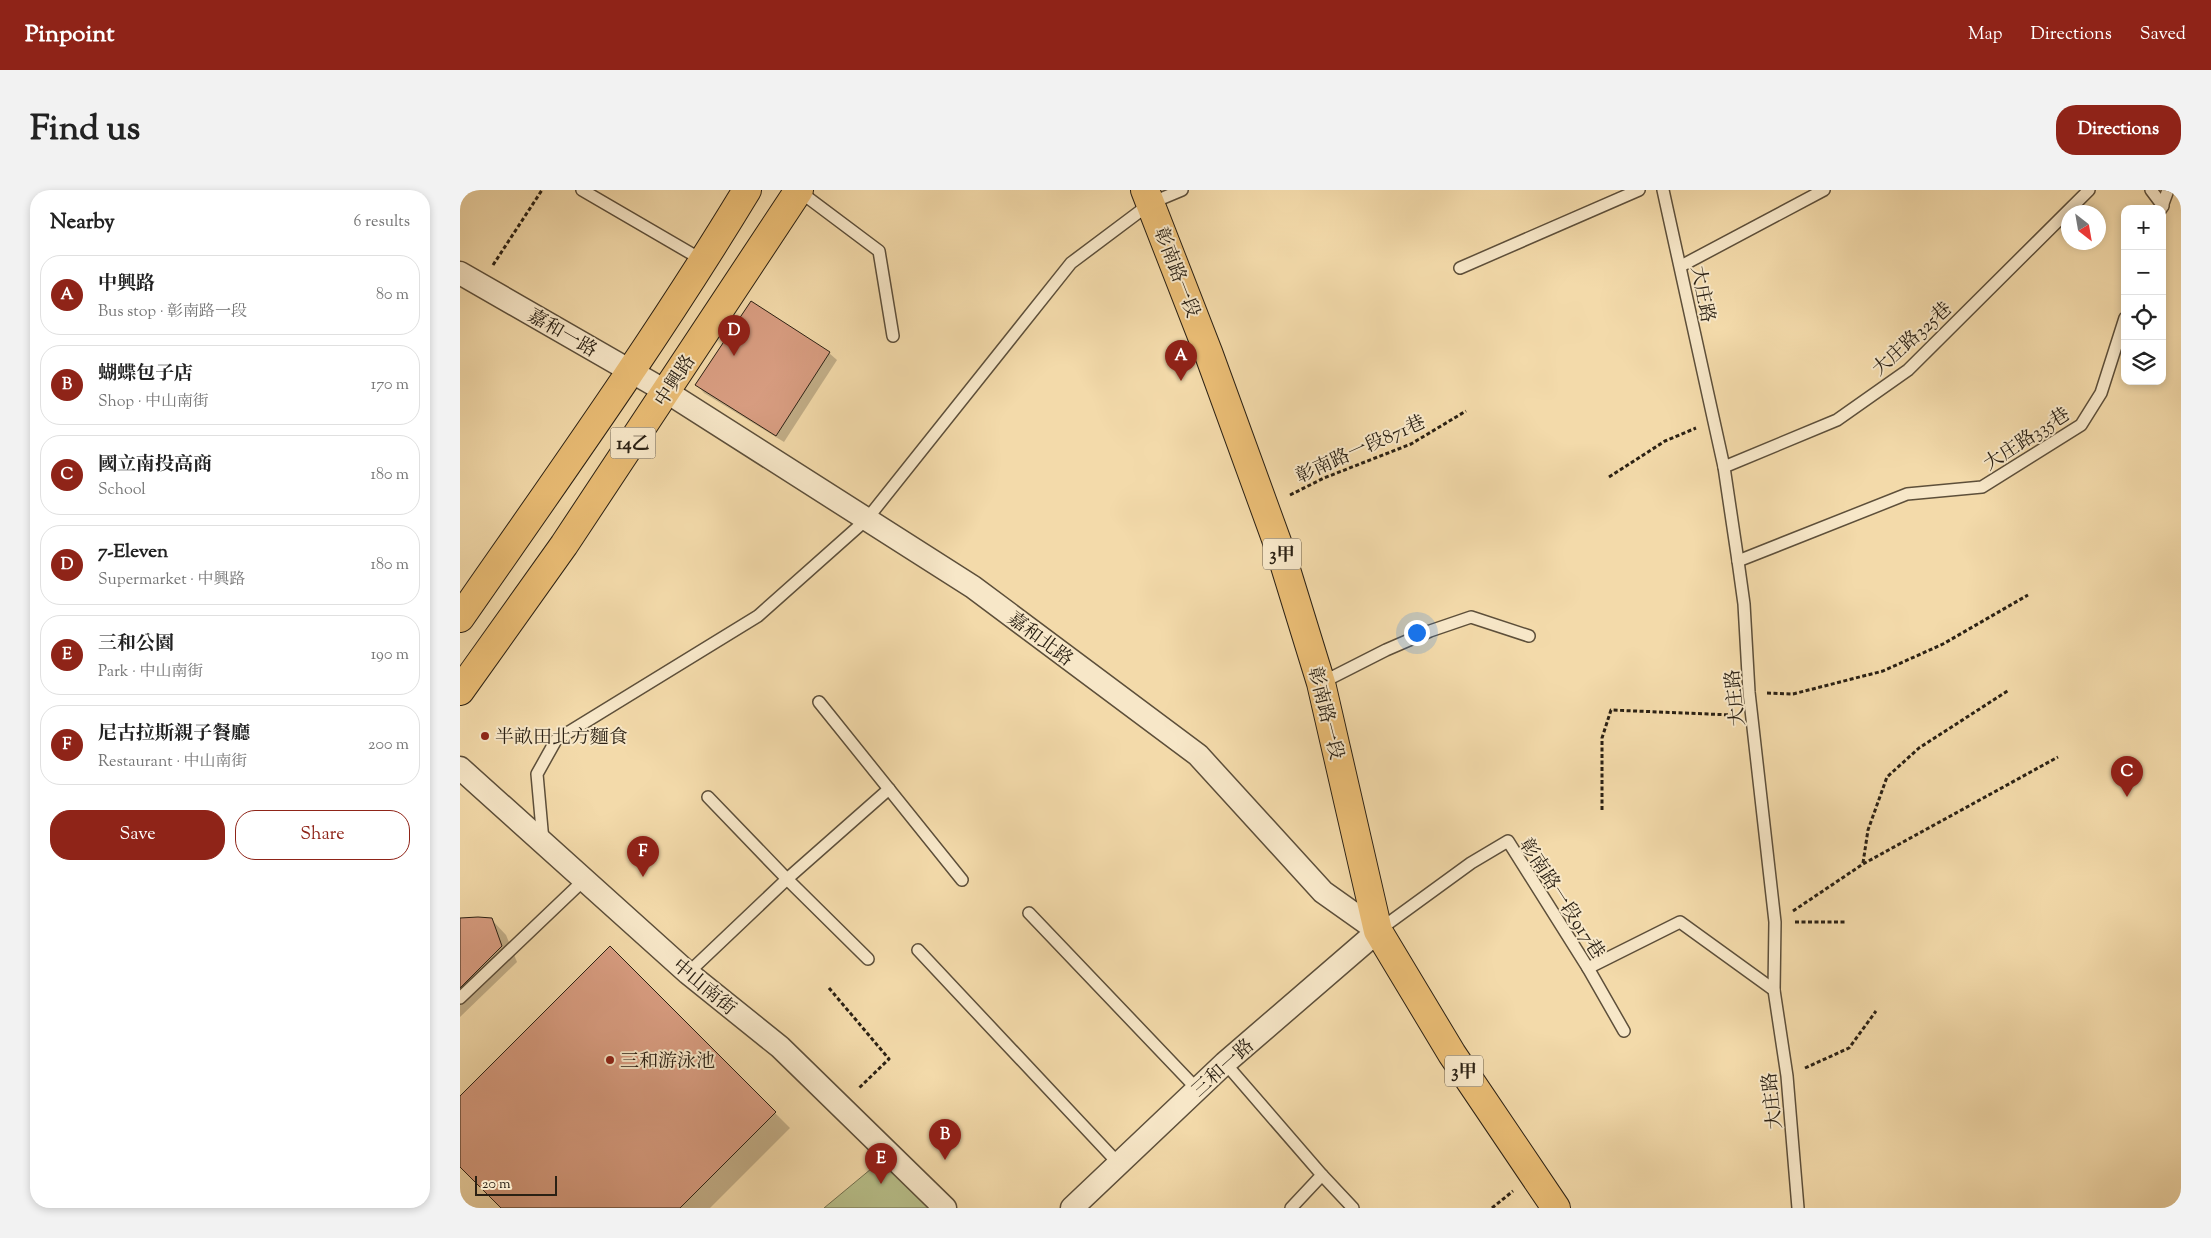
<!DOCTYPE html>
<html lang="en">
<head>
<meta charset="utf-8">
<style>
  body { margin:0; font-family:"Sorts Mill Goudy","Noto Serif TC",serif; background:#f2f2f2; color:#222 }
  .controls { position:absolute; right:15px; top:15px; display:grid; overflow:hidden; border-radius:10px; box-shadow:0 2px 8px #0003 }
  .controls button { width:45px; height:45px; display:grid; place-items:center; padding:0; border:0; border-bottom:1px solid #e0e0e0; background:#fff; color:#222; font:25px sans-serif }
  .compass { position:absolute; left:1601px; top:15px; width:45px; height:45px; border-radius:50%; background:#fff; box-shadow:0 2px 8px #0003; rotate:149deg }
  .scale { position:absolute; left:15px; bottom:12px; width:82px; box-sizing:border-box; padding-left:5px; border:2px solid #2b2114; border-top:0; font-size:14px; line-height:18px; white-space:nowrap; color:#2b2114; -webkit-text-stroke:4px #f7e7c8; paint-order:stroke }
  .you { position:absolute; left:956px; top:442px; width:18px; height:18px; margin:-12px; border:4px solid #fff; border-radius:50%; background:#1a73e8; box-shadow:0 0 0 8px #1a73e833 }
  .badge { display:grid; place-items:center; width:32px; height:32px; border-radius:50%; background:#8f2418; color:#fff; font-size:16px; font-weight:700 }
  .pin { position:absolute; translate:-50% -41px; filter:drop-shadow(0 1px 2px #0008) }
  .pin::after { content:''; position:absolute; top:26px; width:18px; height:15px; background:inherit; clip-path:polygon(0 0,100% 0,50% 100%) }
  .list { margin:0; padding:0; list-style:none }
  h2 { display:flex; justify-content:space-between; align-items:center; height:65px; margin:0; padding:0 20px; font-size:21px }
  h2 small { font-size:16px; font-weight:400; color:#767676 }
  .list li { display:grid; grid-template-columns:32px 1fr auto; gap:15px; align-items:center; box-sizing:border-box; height:80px; margin:0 10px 10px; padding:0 10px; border:1px solid #e0e0e0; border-radius:20px }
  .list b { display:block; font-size:19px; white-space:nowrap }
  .list p { margin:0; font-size:16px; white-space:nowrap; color:#767676 }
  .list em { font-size:16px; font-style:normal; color:#767676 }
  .actions { display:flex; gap:10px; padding:15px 20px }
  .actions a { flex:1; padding:11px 0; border:1px solid #8f2418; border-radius:20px; text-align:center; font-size:18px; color:#8f2418 }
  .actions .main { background:#8f2418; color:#fff }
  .icon { flex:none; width:28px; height:28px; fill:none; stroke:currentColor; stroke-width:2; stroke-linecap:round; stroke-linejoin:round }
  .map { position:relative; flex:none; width:1721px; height:1018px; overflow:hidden; border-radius:20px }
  header { display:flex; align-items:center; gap:30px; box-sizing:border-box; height:70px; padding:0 25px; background:#8f2418; color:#fff }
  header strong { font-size:24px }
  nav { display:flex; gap:28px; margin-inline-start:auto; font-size:18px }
  .intro { display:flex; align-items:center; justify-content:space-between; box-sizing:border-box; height:120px; padding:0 30px }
  h1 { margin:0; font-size:35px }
  .button { padding:12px 22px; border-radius:20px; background:#8f2418; color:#fff; font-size:18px; font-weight:700 }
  main { display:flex; gap:30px; padding:0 30px }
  aside { flex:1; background:#fff; border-radius:20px; box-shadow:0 2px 8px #0003 }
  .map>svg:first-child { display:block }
</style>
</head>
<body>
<header>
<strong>Pinpoint</strong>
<nav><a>Map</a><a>Directions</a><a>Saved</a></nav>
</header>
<div class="intro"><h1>Find us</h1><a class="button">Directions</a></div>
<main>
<aside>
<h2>Nearby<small>6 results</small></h2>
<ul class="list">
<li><span class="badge">A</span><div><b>中興路</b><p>Bus stop · 彰南路一段</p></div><em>80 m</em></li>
<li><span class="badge">B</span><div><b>蝴蝶包子店</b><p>Shop · 中山南街</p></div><em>170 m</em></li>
<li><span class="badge">C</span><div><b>國立南投高商</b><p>School</p></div><em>180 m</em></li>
<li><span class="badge">D</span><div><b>7-Eleven</b><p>Supermarket · 中興路</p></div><em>180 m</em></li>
<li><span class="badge">E</span><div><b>三和公園</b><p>Park · 中山南街</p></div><em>190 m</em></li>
<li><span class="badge">F</span><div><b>尼古拉斯親子餐廳</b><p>Restaurant · 中山南街</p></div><em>200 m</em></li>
</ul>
<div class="actions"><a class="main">Save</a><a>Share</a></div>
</aside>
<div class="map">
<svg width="1721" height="1018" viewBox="0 0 1721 1018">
  <rect width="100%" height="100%" fill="#f3daaa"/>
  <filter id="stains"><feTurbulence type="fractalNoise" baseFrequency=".004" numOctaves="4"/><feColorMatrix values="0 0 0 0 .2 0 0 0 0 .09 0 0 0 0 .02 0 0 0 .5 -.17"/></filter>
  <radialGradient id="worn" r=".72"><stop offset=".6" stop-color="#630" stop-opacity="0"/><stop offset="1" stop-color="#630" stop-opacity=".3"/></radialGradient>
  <polygon fill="#b8c08b" stroke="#727050" points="423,969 472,1018 364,1018"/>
  <g fill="#0003">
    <polygon points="369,163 377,170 324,252 244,203 237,195"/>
    <polygon points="0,729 31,729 46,745 57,772 0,827"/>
    <polygon points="150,758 330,938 250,1018 43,1018 0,975 0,908"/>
  </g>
  <g fill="#d89d81" stroke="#2b2114">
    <polygon points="291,111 370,162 316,246 235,195"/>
    <polygon points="18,727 32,728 42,756 0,798 0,728"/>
    <polygon points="150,756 316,922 220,1018 41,1018 0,977 0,906"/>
  </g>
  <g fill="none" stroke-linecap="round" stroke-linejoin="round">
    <defs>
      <g id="lane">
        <polyline points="122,0 244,71"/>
        <polyline points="1203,0 1264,277 1278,371 1284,414 1289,502 1315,732 1314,800 1327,886 1338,1018"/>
        <polyline points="1691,0 1703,16"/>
        <polyline points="339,1 419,61 433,146"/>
        <polyline points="1701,19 1708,0"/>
        <polyline points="1221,76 1364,0"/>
        <polyline points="1000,78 1179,0"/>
        <polyline points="1264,277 1377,230 1448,180 1629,0"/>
        <polyline points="1278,371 1447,304 1522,297 1621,235 1641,203 1665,128"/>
        <polyline points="861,493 926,460 970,441 1011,427 1069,446"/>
        <polyline points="359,512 502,690"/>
        <polyline points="248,607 327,689 408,769"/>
        <polyline points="83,651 77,584 96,550 298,426 407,329 611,73 691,13 722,0"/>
        <polyline points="569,723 737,899"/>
        <polyline points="919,740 1011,673 1048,651 1128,778 1164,841"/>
        <polyline points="458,760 659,974"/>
        <polyline points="1128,778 1220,732 1314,800"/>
        <polyline points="228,783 327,689 429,599"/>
        <polyline points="0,808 125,689"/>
        <polyline points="765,873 862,985 831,1018"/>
        <polyline points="862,985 893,1018"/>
      </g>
      <g id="street">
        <polyline points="0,83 207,202 513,397 738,565 863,702 918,741 765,873 612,1018"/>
        <polyline points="0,578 228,783 320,857 485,1018"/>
      </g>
      <g id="primary">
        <polyline points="685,0 748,162 820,360 861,493 918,741 992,864 1096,1018"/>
        <path d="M 0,428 C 98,287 198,147 287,0"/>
        <polyline points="0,501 104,355 339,0"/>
      </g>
    </defs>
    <use href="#lane" stroke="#5d4f3a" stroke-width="14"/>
    <use href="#street" stroke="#5d4f3a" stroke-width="25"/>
    <use href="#primary" stroke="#2b2114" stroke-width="30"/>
    <g stroke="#2b2114" stroke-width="3" stroke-dasharray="4 2.5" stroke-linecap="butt">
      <polyline points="33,75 82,0"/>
      <polyline points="1149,287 1205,251 1236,238"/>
      <polyline points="830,305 864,288 951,254 1006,221"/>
      <polyline points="1307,503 1333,504 1423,481 1483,454 1568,405"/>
      <polyline points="1142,620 1142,548 1151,520 1272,525"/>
      <polyline points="1403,673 1408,640 1427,587 1459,558 1549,500"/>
      <polyline points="1333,721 1403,674 1598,567"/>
      <polyline points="1335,732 1387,732"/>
      <polyline points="369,798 429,869 398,899"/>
      <polyline points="1345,878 1389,858 1416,821"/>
      <polyline points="1032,1018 1053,1001"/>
    </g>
    <use href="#lane" stroke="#f7e7c8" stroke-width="11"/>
    <use href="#street" stroke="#f7e7c8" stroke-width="22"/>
    <use href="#primary" stroke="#eabd75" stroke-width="28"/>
  </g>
  <g fill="#8f2418" stroke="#f7e7c8" stroke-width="2">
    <circle cx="25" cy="546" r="5"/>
    <circle cx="150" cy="870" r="5"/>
  </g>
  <g text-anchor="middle" stroke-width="4" stroke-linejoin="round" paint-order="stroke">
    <g fill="#f7e7c8" stroke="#685c4a" stroke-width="1">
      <rect x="150.5" y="237.5" width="45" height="31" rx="4"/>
      <rect x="803" y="348.5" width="38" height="31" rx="4"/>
      <rect x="985" y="865.5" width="38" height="31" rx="4"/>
    </g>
    <g font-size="18" font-weight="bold" fill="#2b2114">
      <text x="173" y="259">14乙</text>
      <text x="822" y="370">3甲</text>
      <text x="1004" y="887">3甲</text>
    </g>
    <g font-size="19" fill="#2b2114" stroke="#f7e7c8">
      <text transform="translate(718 82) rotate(69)" y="7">彰南路一段</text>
      <text transform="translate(1244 104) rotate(79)" y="7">大庄路</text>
      <text transform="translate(103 142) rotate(30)" y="7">嘉和一路</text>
      <text transform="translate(1451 148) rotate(-42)" y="7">大庄路325巷</text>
      <text transform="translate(214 190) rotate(-57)" y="7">中興路</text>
      <text transform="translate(1566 248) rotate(-33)" y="7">大庄路335巷</text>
      <text transform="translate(900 258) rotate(-24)" y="7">彰南路一段871巷</text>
      <text transform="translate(581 448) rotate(37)" y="7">嘉和北路</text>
      <text transform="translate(1274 508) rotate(-96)" y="7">大庄路</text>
      <text transform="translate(867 523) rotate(76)" y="7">彰南路一段</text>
      <text transform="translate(1103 708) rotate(57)" y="7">彰南路一段917巷</text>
      <text transform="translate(245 796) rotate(40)" y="7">中山南街</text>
      <text transform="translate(762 877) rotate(-42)" y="7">三和一路</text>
      <text transform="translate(1311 911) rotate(-96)" y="7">大庄路</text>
    </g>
    <g font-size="19" fill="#2b2114" stroke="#f7e7c8" text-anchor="start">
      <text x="35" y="553">半畝田北方麵食</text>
      <text x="160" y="877">三和游泳池</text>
    </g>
  </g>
  <rect width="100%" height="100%" filter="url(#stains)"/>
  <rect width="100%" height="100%" fill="url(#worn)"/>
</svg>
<div class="controls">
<button>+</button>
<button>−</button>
<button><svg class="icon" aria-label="locate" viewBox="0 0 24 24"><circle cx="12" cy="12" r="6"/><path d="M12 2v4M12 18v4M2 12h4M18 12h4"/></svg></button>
<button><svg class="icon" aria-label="layers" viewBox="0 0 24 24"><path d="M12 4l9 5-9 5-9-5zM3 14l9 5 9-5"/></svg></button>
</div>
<svg class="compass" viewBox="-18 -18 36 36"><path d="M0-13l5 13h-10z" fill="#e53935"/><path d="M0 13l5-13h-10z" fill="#767676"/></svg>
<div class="scale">20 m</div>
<div class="you"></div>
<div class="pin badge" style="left:721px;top:191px">A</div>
<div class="pin badge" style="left:485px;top:970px">B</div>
<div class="pin badge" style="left:1667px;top:607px">C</div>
<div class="pin badge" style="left:274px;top:166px">D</div>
<div class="pin badge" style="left:421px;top:994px">E</div>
<div class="pin badge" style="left:183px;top:687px">F</div>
</div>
</main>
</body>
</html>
